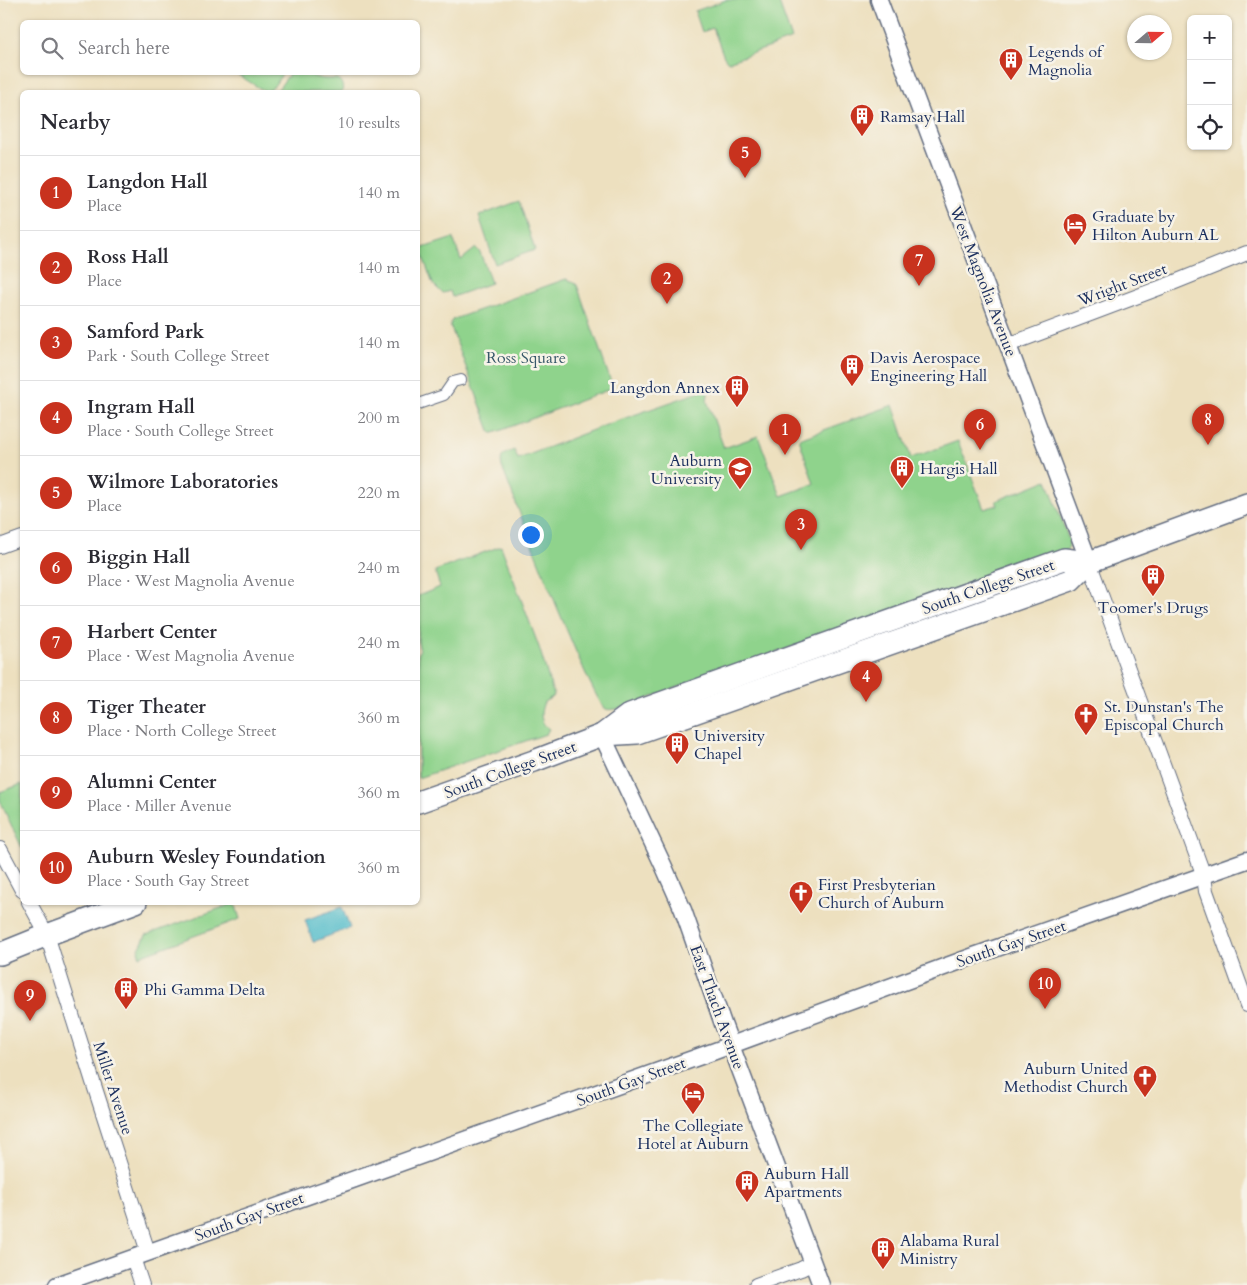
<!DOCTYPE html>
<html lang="en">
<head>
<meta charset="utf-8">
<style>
  body { margin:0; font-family:Cardo,serif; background:#f2f2f3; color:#2b2b33 }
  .controls { position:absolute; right:15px; top:15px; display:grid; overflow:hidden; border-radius:8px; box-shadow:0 1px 4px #0004 }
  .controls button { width:45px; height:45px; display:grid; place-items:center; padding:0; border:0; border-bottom:1px solid #e1e1e2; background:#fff; color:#2b2b33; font:25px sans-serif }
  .compass { position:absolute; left:1127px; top:15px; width:45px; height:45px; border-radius:50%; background:#fff; box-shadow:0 1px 4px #0004; rotate:70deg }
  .you { position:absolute; left:530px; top:534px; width:18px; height:18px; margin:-12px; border:4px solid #fff; border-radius:50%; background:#1a73e8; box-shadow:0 0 0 8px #1a73e833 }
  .badge { display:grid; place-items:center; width:32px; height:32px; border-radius:50%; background:#c8321e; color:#fff; font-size:16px; font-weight:700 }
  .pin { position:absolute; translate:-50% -41px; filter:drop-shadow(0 1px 2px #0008) }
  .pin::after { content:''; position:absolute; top:26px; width:18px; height:15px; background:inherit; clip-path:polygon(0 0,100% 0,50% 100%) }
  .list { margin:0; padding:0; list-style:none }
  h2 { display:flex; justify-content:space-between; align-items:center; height:65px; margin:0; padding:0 20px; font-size:21px }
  h2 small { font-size:16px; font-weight:400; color:#7c7c81 }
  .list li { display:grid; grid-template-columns:32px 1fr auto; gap:15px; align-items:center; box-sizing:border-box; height:75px; padding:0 20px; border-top:1px solid #e1e1e2 }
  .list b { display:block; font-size:19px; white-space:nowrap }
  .list p { margin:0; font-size:16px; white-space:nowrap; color:#7c7c81 }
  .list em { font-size:16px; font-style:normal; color:#7c7c81 }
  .icon { flex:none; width:28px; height:28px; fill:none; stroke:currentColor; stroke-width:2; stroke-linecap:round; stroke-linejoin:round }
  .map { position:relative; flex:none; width:1247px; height:1285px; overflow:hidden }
  .search { position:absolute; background:#fff; box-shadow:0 1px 4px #0004; left:20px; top:20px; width:400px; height:55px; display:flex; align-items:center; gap:12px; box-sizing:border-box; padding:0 18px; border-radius:8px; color:#7c7c81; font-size:19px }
  .panel { position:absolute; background:#fff; box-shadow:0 1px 4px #0004; left:20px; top:90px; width:400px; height:815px; border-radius:8px }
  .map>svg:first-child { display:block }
</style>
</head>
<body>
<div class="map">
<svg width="1247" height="1285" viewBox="0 0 1247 1285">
  <rect width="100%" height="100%" fill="#f7f3e8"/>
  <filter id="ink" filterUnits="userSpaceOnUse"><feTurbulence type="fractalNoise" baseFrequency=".02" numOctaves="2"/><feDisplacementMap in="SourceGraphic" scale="10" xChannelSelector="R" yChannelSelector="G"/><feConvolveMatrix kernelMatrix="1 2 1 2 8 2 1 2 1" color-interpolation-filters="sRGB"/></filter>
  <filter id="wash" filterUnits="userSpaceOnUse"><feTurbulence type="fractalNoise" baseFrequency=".0096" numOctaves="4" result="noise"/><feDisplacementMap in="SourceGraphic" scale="20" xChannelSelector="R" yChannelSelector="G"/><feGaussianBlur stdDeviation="1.12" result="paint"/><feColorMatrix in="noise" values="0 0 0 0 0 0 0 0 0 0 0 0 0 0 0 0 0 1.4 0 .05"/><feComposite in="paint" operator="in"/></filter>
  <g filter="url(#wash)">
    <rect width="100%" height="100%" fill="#ede0bf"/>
    <g fill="#8fd38c" stroke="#558175">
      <polygon points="726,0 778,0 792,39 728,62 724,57 713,28 702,32 695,11"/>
      <path d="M 235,73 L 283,73 C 278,79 274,89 266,92 Z"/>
      <path d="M 290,73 C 295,72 302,72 306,73 C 314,77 320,79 329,79 C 333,79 337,78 340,81 C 343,85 343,89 342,92 L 276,92 Z"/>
      <polygon points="519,201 535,250 495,264 479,216"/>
      <polygon points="453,238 461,260 476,248 480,252 491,283 452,297 450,291 443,293 440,291 433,284 420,249"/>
      <polygon points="566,279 572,281 577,285 611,382 611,386 608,390 494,433 491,433 450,325 452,320 454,319"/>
      <path d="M 705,390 L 708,392 L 708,394 L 707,401 L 724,448 L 758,436 L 781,496 L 814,484 L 799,439 L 893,405 L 911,458 L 958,441 L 984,509 L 998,505 L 996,501 L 1047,480 L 1069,540 L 1069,546 L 1066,551 L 664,692 C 652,697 616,713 606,709 C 592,703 513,496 502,467 C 499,455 504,454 514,450 L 518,459 L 611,423 Z"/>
      <path d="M 501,546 L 539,647 L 554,696 L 544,702 C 540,712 539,722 549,729 L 546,734 L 418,778 L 418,652 L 420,650 L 418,643 L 418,596 L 440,587 L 435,571 Z"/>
      <polygon points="22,784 22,848 0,801 0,792"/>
      <polygon points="235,903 240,919 140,956 138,951 146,935"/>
    </g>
    <polygon fill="#4fbbca" stroke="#357594" points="342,907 350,928 313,942 305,920"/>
  </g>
  <g filter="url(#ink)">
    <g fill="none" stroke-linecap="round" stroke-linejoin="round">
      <defs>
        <polyline id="pedestrian" points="418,404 444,395 453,382 461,380"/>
        <g id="minor">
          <polyline points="1008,345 1170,284 1247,253"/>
          <polyline points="0,546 22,538"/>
          <polyline points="1089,562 1204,876 1206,891 1247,1005"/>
          <polyline points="0,849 22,890"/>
          <polyline points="29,902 47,935 93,1082 148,1252"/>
          <polyline points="133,1258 142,1285"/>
          <polyline points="756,1285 801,1269 813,1263"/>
        </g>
        <g id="tertiary">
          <polyline points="879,0 1089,562"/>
          <polyline points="602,735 664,867 683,910 723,1024 821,1285"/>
          <polyline points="57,1285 715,1051 974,956 1247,860"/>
        </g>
        <g id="primary">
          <polyline points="602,735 637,733 1071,580 1089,562 1247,504"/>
          <polyline points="418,802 534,761 602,735 630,714 1064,559 1089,562"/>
          <polyline points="0,954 47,935 136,902"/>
        </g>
      </defs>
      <use href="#pedestrian" stroke="#646d80" stroke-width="12"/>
      <use href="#minor" stroke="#646d80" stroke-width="16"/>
      <use href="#tertiary" stroke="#646d80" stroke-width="19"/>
      <use href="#primary" stroke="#646d80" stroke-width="24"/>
      <use href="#pedestrian" stroke="#fff" stroke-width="10"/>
      <use href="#minor" stroke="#fff" stroke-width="14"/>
      <use href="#tertiary" stroke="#fff" stroke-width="16"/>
      <use href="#primary" stroke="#fff" stroke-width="21"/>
    </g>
  </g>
  <defs>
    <symbol id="building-pin" viewBox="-11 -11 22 30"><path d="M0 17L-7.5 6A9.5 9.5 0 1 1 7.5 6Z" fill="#c8321e" stroke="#f7f3e8"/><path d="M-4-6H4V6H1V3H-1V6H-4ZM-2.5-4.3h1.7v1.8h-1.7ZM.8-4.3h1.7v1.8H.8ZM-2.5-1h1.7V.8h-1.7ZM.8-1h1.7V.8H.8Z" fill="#fff"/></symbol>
    <symbol id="hotel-pin" viewBox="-11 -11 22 30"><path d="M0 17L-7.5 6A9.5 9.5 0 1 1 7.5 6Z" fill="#c8321e" stroke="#f7f3e8"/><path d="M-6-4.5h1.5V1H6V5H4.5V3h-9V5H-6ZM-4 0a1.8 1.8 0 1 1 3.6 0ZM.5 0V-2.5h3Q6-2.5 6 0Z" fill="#fff"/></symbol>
    <symbol id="university-pin" viewBox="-11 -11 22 30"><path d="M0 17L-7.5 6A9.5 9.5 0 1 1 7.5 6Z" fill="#c8321e" stroke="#f7f3e8"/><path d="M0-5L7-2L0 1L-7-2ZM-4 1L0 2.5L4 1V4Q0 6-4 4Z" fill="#fff"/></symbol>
    <symbol id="church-pin" viewBox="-11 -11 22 30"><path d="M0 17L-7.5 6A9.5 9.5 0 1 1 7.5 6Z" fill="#c8321e" stroke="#f7f3e8"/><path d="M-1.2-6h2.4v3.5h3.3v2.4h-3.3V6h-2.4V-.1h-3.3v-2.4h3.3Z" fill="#fff"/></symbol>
  </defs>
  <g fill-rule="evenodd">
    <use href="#building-pin" x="997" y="46" width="28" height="38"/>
    <use href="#building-pin" x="848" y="102" width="28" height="38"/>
    <use href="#hotel-pin" x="1061" y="211" width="28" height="38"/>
    <use href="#building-pin" x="838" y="352" width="28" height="38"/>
    <use href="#building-pin" x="723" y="373" width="28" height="38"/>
    <use href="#building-pin" x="888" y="454" width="28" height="38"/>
    <use href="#university-pin" x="726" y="455" width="28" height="38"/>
    <use href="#building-pin" x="1139" y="562" width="28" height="38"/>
    <use href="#church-pin" x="1072" y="701" width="28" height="38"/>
    <use href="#building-pin" x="663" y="730" width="28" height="38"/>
    <use href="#church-pin" x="787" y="879" width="28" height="38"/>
    <use href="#building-pin" x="112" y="975" width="28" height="38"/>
    <use href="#church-pin" x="1131" y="1063" width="28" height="38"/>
    <use href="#hotel-pin" x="679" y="1080" width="28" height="38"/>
    <use href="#building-pin" x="733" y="1168" width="28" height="38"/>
    <use href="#building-pin" x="869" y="1235" width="28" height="38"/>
  </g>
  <g text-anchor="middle" stroke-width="5" stroke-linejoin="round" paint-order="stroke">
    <g font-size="16" fill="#1b2f5e" stroke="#f7f3e8" text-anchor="start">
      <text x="1028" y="57">Legends of<tspan x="1028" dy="18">Magnolia</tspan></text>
      <text x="880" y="122">Ramsay Hall</text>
      <text x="1092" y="222">Graduate by<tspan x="1092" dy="18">Hilton Auburn AL</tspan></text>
      <text x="870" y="363">Davis Aerospace<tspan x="870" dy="18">Engineering Hall</tspan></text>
      <text x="720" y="393" text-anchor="end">Langdon Annex</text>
      <text x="722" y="466" text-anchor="end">Auburn<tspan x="722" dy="18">University</tspan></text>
      <text x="920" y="474">Hargis Hall</text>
      <text x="1153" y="613" text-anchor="middle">Toomer's Drugs</text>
      <text x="1104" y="712">St. Dunstan's The<tspan x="1104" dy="18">Episcopal Church</tspan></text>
      <text x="694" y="741">University<tspan x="694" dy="18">Chapel</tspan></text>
      <text x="818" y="890">First Presbyterian<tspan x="818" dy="18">Church of Auburn</tspan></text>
      <text x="144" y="995">Phi Gamma Delta</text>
      <text x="1128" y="1074" text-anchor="end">Auburn United<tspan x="1128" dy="18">Methodist Church</tspan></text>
      <text x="693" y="1131" text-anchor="middle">The Collegiate<tspan x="693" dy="18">Hotel at Auburn</tspan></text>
      <text x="764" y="1179">Auburn Hall<tspan x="764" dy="18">Apartments</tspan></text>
      <text x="900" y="1246">Alabama Rural<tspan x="900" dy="18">Ministry</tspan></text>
    </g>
    <g font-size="16" fill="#1b2f5e" stroke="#f7f3e8">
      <text transform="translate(984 281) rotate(69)" y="6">West Magnolia Avenue</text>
      <text transform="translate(1122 284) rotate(-21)" y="6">Wright Street</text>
      <text transform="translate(988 586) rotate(-19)" y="6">South College Street</text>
      <text transform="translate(510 769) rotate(-20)" y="6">South College Street</text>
      <text transform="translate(1011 943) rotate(-19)" y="6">South Gay Street</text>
      <text transform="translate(718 1007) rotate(70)" y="6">East Thach Avenue</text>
      <text transform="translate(631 1081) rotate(-20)" y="6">South Gay Street</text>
      <text transform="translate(114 1088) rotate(72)" y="6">Miller Avenue</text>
      <text transform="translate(249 1216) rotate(-20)" y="6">South Gay Street</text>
    </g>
    <g font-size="16" fill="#38586a" stroke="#f7f3e8">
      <text x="526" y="363">Ross Square</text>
    </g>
  </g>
</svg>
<div class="controls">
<button>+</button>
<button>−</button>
<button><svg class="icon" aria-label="locate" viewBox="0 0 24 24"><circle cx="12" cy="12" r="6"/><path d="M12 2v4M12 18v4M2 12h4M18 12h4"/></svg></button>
</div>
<svg class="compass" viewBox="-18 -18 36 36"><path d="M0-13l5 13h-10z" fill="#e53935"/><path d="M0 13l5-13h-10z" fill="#7c7c81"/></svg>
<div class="you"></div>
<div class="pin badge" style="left:785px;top:455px">1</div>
<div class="pin badge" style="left:667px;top:304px">2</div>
<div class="pin badge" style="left:801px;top:550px">3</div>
<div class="pin badge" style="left:866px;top:702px">4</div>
<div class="pin badge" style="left:745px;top:178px">5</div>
<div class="pin badge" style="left:980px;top:450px">6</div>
<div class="pin badge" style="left:919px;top:286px">7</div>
<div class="pin badge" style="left:1208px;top:445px">8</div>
<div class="pin badge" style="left:30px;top:1021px">9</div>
<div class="pin badge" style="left:1045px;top:1009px">10</div>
<div class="search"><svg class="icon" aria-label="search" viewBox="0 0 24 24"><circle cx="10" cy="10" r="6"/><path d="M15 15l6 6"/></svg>Search here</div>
<section class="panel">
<h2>Nearby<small>10 results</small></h2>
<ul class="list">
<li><span class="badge">1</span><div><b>Langdon Hall</b><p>Place</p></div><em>140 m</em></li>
<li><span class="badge">2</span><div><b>Ross Hall</b><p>Place</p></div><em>140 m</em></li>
<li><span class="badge">3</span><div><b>Samford Park</b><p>Park · South College Street</p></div><em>140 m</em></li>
<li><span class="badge">4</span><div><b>Ingram Hall</b><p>Place · South College Street</p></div><em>200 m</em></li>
<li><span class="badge">5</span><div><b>Wilmore Laboratories</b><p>Place</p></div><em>220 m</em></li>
<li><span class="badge">6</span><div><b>Biggin Hall</b><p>Place · West Magnolia Avenue</p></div><em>240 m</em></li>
<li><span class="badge">7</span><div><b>Harbert Center</b><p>Place · West Magnolia Avenue</p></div><em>240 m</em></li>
<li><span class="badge">8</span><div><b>Tiger Theater</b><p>Place · North College Street</p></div><em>360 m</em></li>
<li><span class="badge">9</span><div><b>Alumni Center</b><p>Place · Miller Avenue</p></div><em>360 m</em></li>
<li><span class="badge">10</span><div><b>Auburn Wesley Foundation</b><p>Place · South Gay Street</p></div><em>360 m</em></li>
</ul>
</section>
</div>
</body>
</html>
